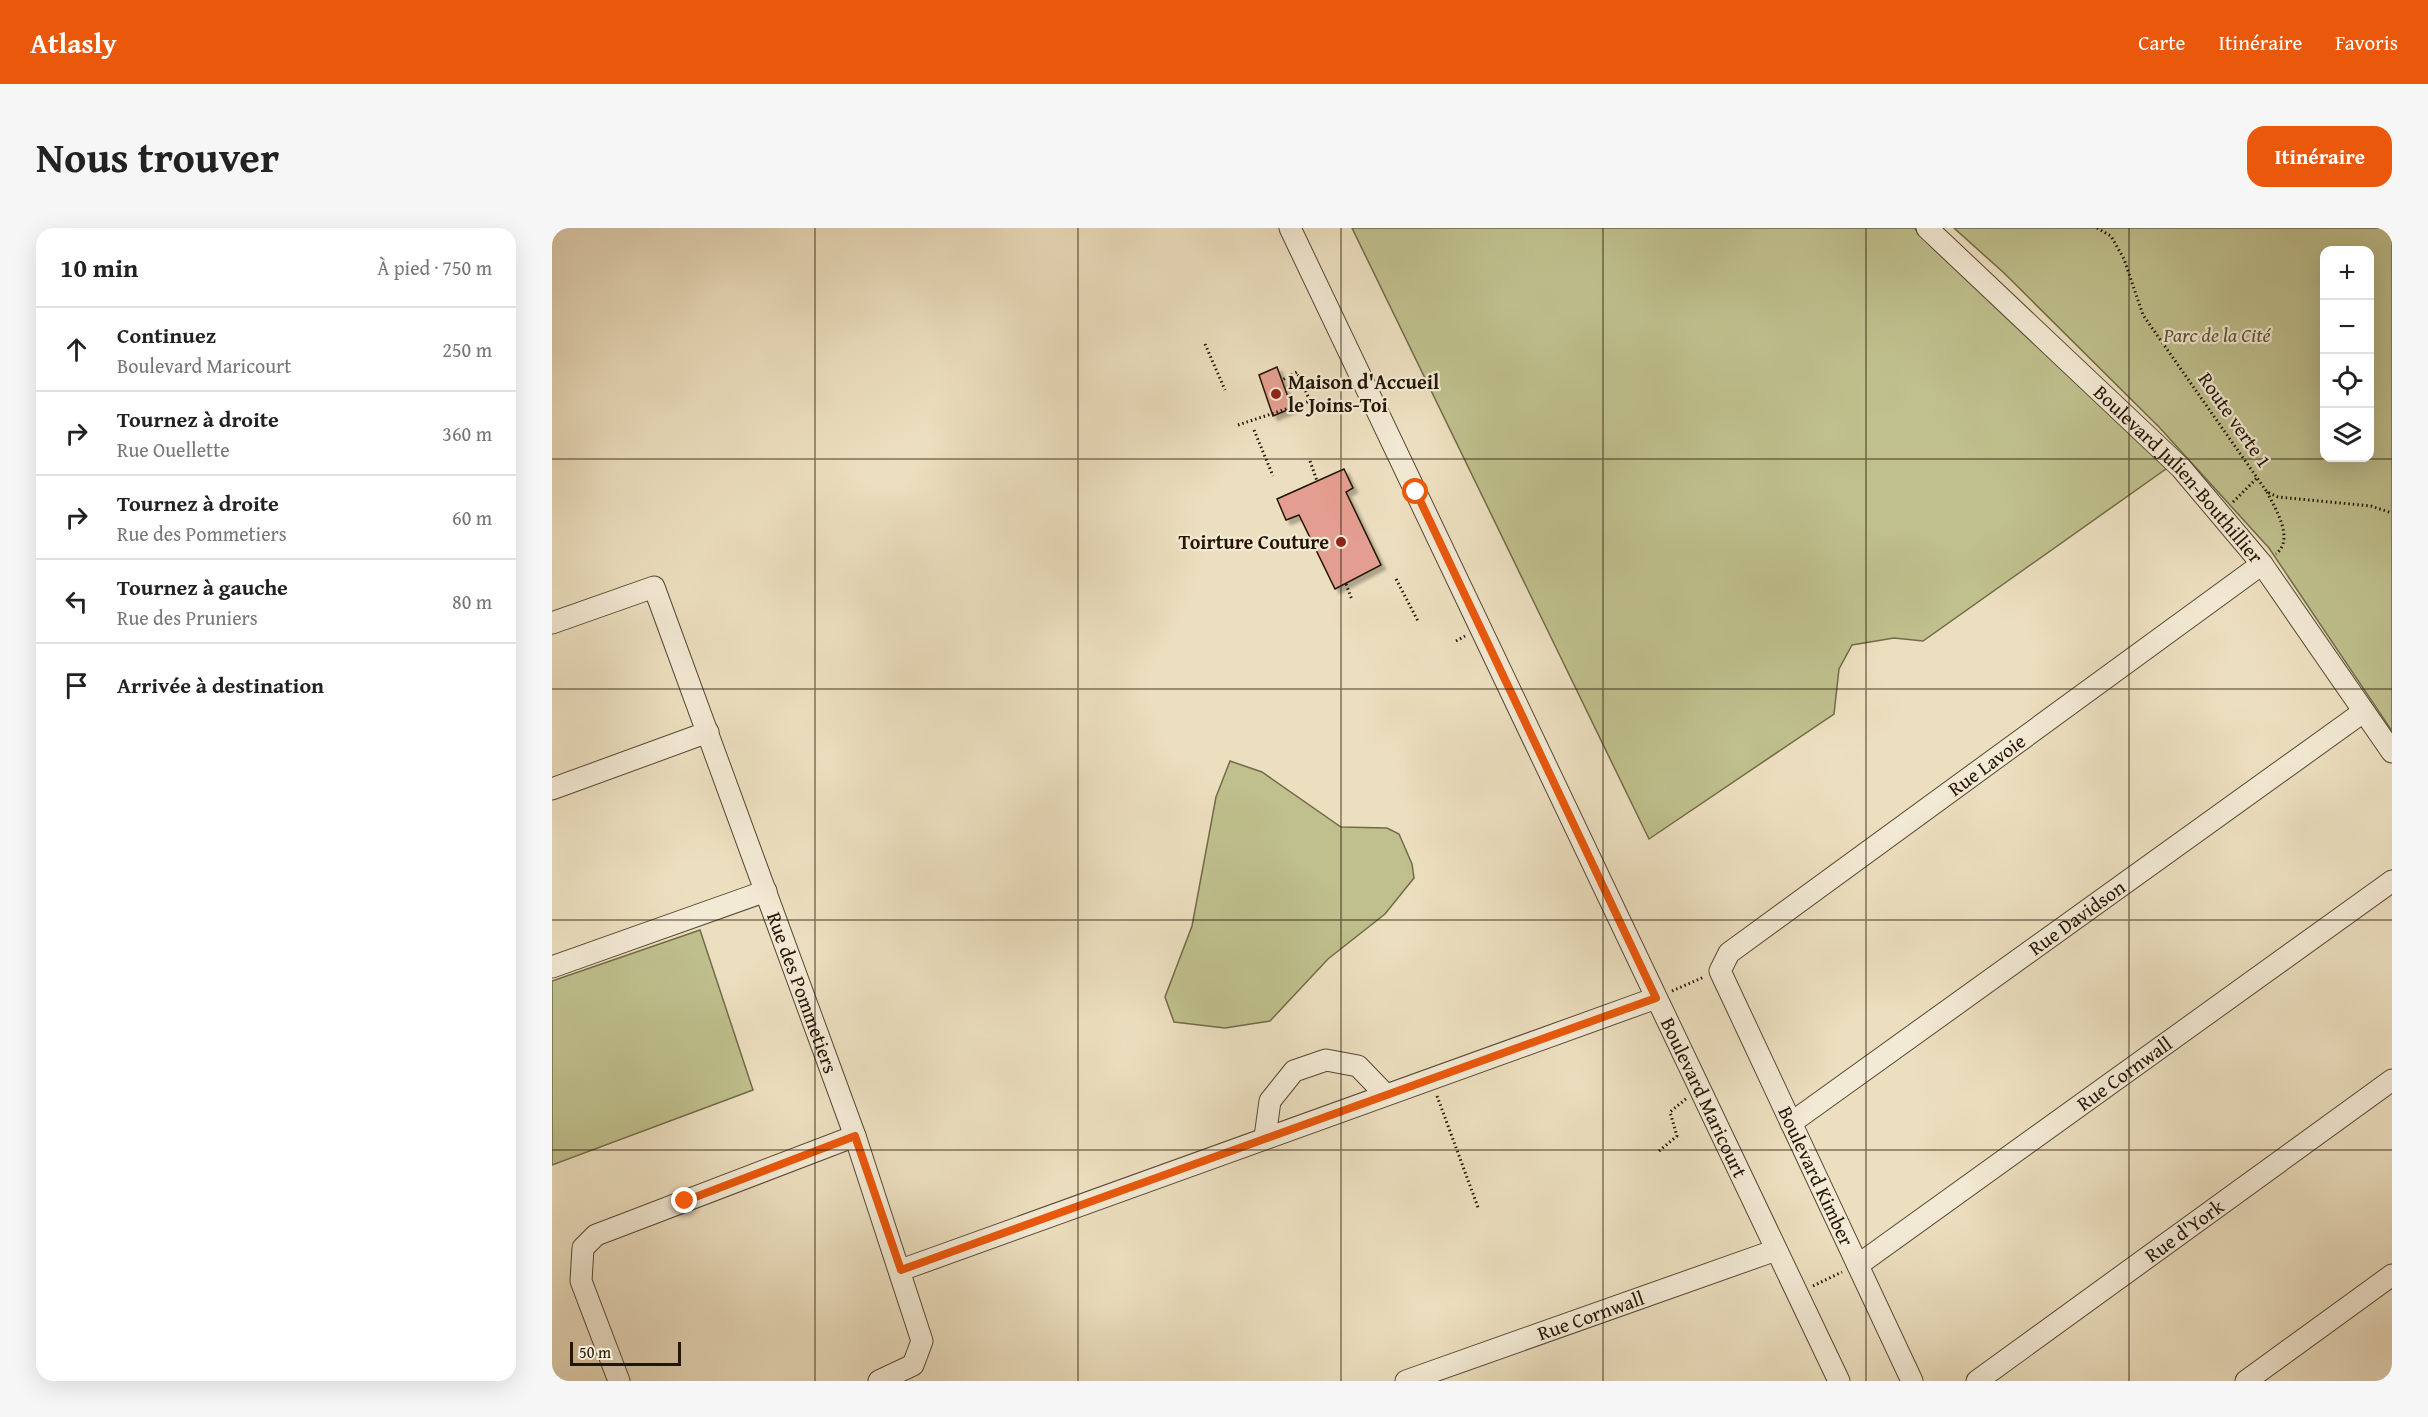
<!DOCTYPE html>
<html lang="fr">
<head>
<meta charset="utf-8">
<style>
  body { margin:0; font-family:"Gentium Book Plus",serif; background:#f6f6f6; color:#222 }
  .controls { position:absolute; right:18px; top:18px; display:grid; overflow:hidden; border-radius:12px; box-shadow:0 6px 24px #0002 }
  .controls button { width:54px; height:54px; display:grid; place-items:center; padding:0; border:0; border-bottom:2px solid #e0e0e0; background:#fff; color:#222; font:30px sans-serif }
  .scale { position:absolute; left:18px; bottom:15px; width:111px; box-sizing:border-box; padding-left:6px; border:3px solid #241604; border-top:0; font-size:16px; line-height:21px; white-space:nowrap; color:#241604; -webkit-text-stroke:4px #f3ead5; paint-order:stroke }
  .stop { position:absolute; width:18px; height:18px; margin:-14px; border:4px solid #ea580c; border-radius:50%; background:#fff }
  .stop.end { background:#ea580c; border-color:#fff; box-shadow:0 2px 6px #0008 }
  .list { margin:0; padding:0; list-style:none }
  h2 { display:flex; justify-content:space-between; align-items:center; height:78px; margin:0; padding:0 24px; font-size:26px }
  h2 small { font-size:20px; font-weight:400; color:#767676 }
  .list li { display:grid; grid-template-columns:39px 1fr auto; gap:18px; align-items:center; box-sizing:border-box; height:84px; padding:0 24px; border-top:2px solid #e0e0e0 }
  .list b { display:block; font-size:22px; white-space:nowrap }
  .list p { margin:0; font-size:20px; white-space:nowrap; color:#767676 }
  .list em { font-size:20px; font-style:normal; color:#767676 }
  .icon { flex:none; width:33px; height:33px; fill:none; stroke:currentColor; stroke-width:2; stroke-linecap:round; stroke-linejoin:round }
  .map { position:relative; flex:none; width:1840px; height:1153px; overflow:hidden; border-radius:18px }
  header { display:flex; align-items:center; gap:36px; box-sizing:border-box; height:84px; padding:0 30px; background:#ea580c; color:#fff }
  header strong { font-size:28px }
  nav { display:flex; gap:33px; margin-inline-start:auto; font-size:21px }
  .intro { display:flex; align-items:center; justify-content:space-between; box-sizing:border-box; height:144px; padding:0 36px }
  h1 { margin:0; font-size:42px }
  .button { padding:15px 27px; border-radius:18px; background:#ea580c; color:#fff; font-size:21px; font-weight:700 }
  main { display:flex; gap:36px; padding:0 36px }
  aside { flex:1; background:#fff; border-radius:18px; box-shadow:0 6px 24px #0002 }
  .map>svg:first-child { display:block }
</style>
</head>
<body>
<header>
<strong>Atlasly</strong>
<nav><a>Carte</a><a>Itinéraire</a><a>Favoris</a></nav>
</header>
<div class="intro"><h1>Nous trouver</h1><a class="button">Itinéraire</a></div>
<main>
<aside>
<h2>10 min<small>À pied · 750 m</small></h2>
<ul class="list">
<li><svg class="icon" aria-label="ahead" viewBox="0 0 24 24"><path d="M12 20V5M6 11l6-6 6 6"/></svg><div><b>Continuez</b><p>Boulevard Maricourt</p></div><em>250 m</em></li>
<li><svg class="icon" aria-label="right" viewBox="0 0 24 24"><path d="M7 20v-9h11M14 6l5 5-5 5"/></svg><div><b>Tournez à droite</b><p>Rue Ouellette</p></div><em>360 m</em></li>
<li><svg class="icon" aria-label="right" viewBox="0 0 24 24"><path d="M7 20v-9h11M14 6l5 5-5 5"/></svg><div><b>Tournez à droite</b><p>Rue des Pommetiers</p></div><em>60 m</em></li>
<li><svg class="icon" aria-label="left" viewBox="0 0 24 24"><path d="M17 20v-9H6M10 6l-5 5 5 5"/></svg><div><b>Tournez à gauche</b><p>Rue des Pruniers</p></div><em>80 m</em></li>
<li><svg class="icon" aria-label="arrive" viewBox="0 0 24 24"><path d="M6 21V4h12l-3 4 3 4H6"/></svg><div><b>Arrivée à destination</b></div></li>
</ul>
</aside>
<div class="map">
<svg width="1840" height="1153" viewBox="0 0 1840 1153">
  <defs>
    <filter id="shadow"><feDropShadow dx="4.5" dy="4.5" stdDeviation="1.5" flood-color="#0004"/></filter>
  </defs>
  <rect width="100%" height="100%" fill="#ecdfbf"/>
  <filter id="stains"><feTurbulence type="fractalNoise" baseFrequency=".00333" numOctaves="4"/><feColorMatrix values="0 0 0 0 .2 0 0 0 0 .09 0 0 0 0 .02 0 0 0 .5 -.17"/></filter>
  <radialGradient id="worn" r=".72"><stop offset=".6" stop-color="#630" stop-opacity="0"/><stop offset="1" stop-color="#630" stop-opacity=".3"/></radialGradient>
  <g fill="#bfc08d" stroke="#726b48" stroke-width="1.5" fill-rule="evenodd">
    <polygon points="800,0 1362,0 1559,183 1621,236 1371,413 1342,410 1300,417 1287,441 1282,486 1097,611"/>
    <path d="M 1402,0 L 1840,0 L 1840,503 L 1717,320 L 1607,199 L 1452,45 ZM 1772,22 L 1818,22 L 1818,230 L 1772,230 Z"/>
    <polygon points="678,533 710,544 789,599 835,600 847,606 860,636 862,650 833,686 776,731 718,793 673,800 622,794 613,769 640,698 664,569"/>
    <polygon points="148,702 201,862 0,937 0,753"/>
  </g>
  <g fill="#e49e91" stroke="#241604" stroke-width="1.5" filter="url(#shadow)">
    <polygon points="725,139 740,180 721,188 707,147"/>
    <polygon points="792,241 801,260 794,264 829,337 783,361 747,287 734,292 725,271"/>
  </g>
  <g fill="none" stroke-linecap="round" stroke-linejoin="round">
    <defs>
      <g id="minor">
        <path id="s1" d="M 738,0 L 1287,1153"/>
        <path id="s2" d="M 1375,0 L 1629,240 L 1710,336 L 1840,524"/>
        <path id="s3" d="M 0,395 L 102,359 L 303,908 L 370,1113 L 361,1137 L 327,1153"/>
        <polyline points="0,561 156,504"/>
        <polyline points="0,739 214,663"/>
        <path id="s4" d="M 1239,895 L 1811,484"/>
        <polyline points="713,909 718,873 742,843 774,832 806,838 833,866"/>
        <path id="s5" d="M 1306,1037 L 1840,653"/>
        <polyline points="349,1042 1104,770"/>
        <polyline points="67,1153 29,1053 31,1020 44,1007 73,996 303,908"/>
        <path id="s6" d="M 854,1153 L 1224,1022"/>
        <path id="s7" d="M 1360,1153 L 1168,743 L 1177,725 L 1710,336"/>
        <path id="s8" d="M 1425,1153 L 1840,852"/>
        <polyline points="1694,1153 1840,1047"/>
      </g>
    </defs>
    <use href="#minor" stroke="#564833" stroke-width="23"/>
    <g stroke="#241604" stroke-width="3" stroke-dasharray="1.5 3" stroke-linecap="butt">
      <polyline points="1545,0 1559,8 1572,31 1591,87 1715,264 1726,269 1819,278 1840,285"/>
      <polyline points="653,116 673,162"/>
      <polyline points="758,173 763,181"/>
      <polyline points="686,197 758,173 745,144 730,152"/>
      <polyline points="702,202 721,248"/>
      <polyline points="758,233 765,253"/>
      <path d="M 1715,264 C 1723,280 1743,311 1724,326"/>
      <polyline points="1681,274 1705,250"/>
      <polyline points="844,351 866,393"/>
      <polyline points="794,356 800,372"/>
      <polyline points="904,413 913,408"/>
      <polyline points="1120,763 1152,749"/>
      <polyline points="885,868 927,982"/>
      <polyline points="1107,923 1125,908 1118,884 1135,870"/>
      <polyline points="1261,1058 1290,1044"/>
    </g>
    <use href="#minor" stroke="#f3ead5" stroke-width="21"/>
  </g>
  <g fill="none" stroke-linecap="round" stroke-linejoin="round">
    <polyline stroke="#ea580c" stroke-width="8" points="133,973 303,908 349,1042 1104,770 864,264"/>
  </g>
  <path fill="none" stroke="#241604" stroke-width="1.5" stroke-opacity="0.55" d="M 263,0 L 263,1153M 526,0 L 526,1153M 789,0 L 789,1153M 1051,0 L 1051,1153M 1314,0 L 1314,1153M 1577,0 L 1577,1153M 0,231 L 1840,231M 0,461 L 1840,461M 0,692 L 1840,692M 0,922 L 1840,922"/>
  <g fill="#8f2418" stroke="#f3ead5" stroke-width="2">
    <circle cx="724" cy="166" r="6"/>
    <circle cx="789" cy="314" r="6"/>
  </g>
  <g text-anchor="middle" stroke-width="4.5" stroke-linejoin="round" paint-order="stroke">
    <g font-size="20" font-style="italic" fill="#5a5234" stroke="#f3ead5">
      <text x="1665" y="114">Parc de la Cité</text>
    </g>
    <g font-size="20" font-weight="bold" fill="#241604" stroke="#f3ead5" text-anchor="start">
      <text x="736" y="161">Maison d'Accueil<tspan x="736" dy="23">le Joins-Toi</tspan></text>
      <text x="777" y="321" text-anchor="end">Toirture Couture</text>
    </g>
    <g font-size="20" fill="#241604" stroke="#f3ead5">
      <text transform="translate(1683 192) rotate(55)" y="7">Route verte 1</text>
      <text dy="7" stroke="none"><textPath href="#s2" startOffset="352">Boulevard Julien-Bouthillier</textPath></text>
      <text dy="7" stroke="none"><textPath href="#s7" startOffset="792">Rue Lavoie</textPath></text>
      <text dy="7" stroke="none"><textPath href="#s4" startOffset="352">Rue Davidson</textPath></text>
      <text dy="7" stroke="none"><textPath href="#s3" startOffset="540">Rue des Pommetiers</textPath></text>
      <text dy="7" stroke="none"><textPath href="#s5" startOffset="328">Rue Cornwall</textPath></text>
      <text dy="7" stroke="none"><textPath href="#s1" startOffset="963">Boulevard Maricourt</textPath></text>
      <text transform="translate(1264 948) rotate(65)" y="7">Boulevard Kimber</text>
      <text dy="7" stroke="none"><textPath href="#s8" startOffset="256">Rue d'York</textPath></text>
      <text dy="7" stroke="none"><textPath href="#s6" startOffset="196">Rue Cornwall</textPath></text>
    </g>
  </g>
  <rect width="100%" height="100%" filter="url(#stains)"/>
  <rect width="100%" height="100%" fill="url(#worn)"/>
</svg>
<div class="controls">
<button>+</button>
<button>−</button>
<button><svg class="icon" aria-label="locate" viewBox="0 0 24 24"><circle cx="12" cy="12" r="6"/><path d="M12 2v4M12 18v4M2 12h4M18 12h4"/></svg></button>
<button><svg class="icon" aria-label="layers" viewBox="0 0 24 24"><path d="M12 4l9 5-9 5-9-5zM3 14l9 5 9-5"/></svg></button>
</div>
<div class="scale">50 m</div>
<div class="stop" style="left:864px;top:264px"></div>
<div class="stop end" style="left:133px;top:973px"></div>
</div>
</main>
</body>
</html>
